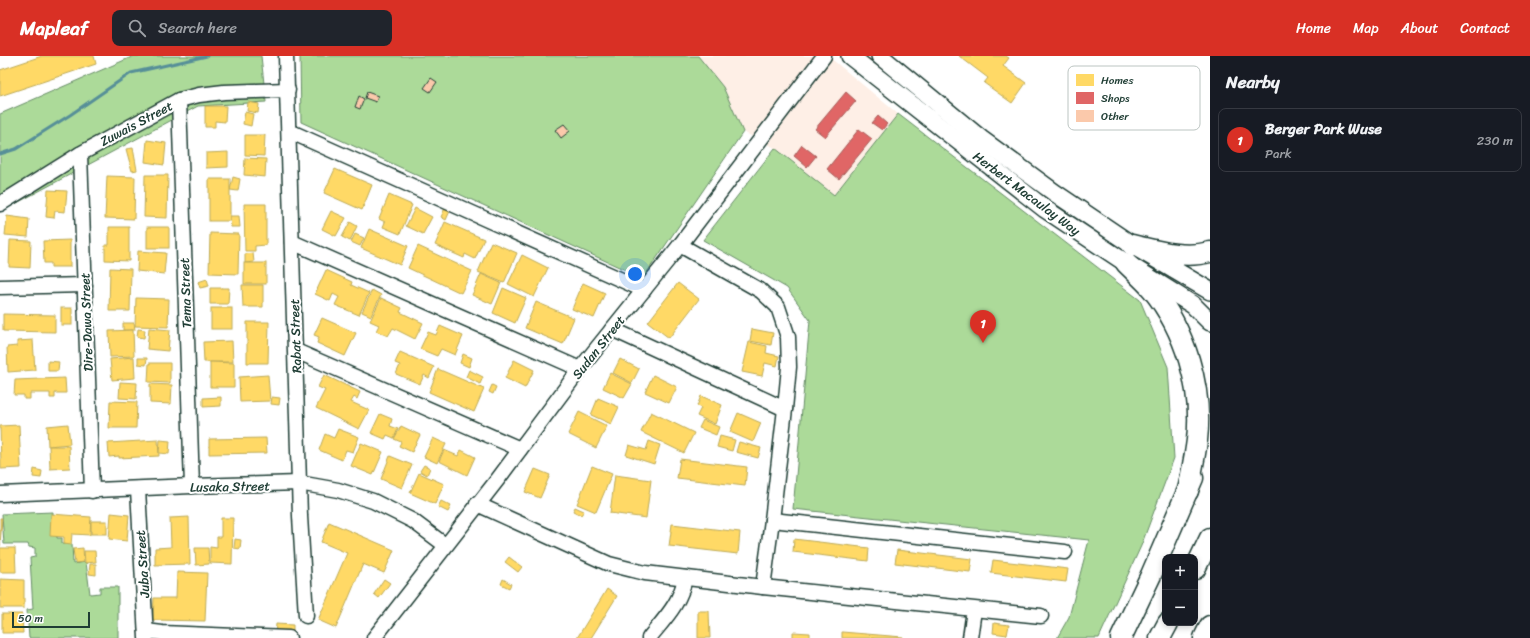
<!DOCTYPE html>
<html lang="en">
<head>
<meta charset="utf-8">
<style>
  body { margin:0; font-family:Sriracha,sans-serif; background:#20242c; color:#f1f3f6 }
  .controls { position:absolute; right:12px; bottom:12px; display:grid; overflow:hidden; border-radius:8px; box-shadow:0 2px 6px #0003 }
  .controls button { width:36px; height:36px; display:grid; place-items:center; padding:0; border:0; border-bottom:1px solid #363941; background:#171b24; color:#f1f3f6; font:20px sans-serif }
  .scale { position:absolute; left:12px; bottom:10px; width:78px; box-sizing:border-box; padding-left:4px; border:2px solid #1f3d34; border-top:0; font-size:11px; line-height:14px; white-space:nowrap; color:#1f3d34; -webkit-text-stroke:3px #fff; paint-order:stroke }
  .you { position:absolute; left:635px; top:218px; width:14px; height:14px; margin:-10px; border:3px solid #fff; border-radius:50%; background:#1a73e8; box-shadow:0 0 0 6px #1a73e833 }
  .badge { display:grid; place-items:center; width:26px; height:26px; border-radius:50%; background:#d93025; color:#fff; font-size:13px; font-weight:700 }
  .pin { position:absolute; translate:-50% -33px; filter:drop-shadow(0 1px 2px #0008) }
  .pin::after { content:''; position:absolute; top:21px; width:14px; height:12px; background:inherit; clip-path:polygon(0 0,100% 0,50% 100%) }
  .list { margin:0; padding:0; list-style:none }
  h2 { display:flex; justify-content:space-between; align-items:center; height:52px; margin:0; padding:0 16px; font-size:17px }
  h2 small { font-size:13px; font-weight:400; color:#9ea1a6 }
  .list li { display:grid; grid-template-columns:26px 1fr auto; gap:12px; align-items:center; box-sizing:border-box; height:64px; margin:0 8px 8px; padding:0 8px; border:1px solid #363941; border-radius:8px }
  .list b { display:block; font-size:15px; white-space:nowrap }
  .list p { margin:0; font-size:13px; white-space:nowrap; color:#9ea1a6 }
  .list em { font-size:13px; font-style:normal; color:#9ea1a6 }
  .icon { flex:none; width:22px; height:22px; fill:none; stroke:currentColor; stroke-width:2; stroke-linecap:round; stroke-linejoin:round }
  .map { position:relative; flex:none; width:1210px; height:582px; overflow:hidden }
  header { display:flex; align-items:center; gap:24px; box-sizing:border-box; height:56px; padding:0 20px; background:#d93025; color:#fff }
  header strong { font-size:19px }
  nav { display:flex; gap:22px; margin-inline-start:auto; font-size:14px }
  .search { width:280px; height:36px; background:#20242c; display:flex; align-items:center; gap:10px; box-sizing:border-box; padding:0 14px; border-radius:8px; color:#9ea1a6; font-size:15px }
  main { display:flex }
  aside { flex:1; background:#171b24 }
  .map>svg:first-child { display:block }
</style>
</head>
<body>
<header>
<strong>Mapleaf</strong>
<div class="search"><svg class="icon" aria-label="search" viewBox="0 0 24 24"><circle cx="10" cy="10" r="6"/><path d="M15 15l6 6"/></svg>Search here</div>
<nav><a>Home</a><a>Map</a><a>About</a><a>Contact</a></nav>
</header>
<main>
<div class="map">
<svg width="1210" height="582" viewBox="0 0 1210 582">
  <rect width="100%" height="100%" fill="#fff"/>
  <filter id="ink" filterUnits="userSpaceOnUse"><feTurbulence type="fractalNoise" baseFrequency=".025" numOctaves="2"/><feDisplacementMap in="SourceGraphic" scale="8" xChannelSelector="R" yChannelSelector="G"/><feConvolveMatrix kernelMatrix="1 2 1 2 8 2 1 2 1" color-interpolation-filters="sRGB"/></filter>
  <g filter="url(#ink)">
    <polygon fill="#feefe6" points="698,0 828,0 898,58 834,139 775,92 743,76 723,31"/>
    <g fill="#acda99" stroke="#668c66">
      <polygon points="134,0 261,0 266,46 198,50 0,156 0,58"/>
      <polygon points="300,0 698,0 723,31 743,76 643,222 301,66"/>
      <polygon points="898,58 1140,244 1168,311 1174,402 1141,490 1099,582 1057,582 1069,561 1089,484 793,453 810,264 787,232 703,184 775,92 834,139"/>
      <polygon points="53,456 53,478 57,478 57,482 62,482 62,488 72,488 73,508 86,506 90,538 100,537 100,531 118,531 118,582 29,582 27,554 33,553 30,502 35,501 35,492 29,491 28,488 4,488 2,458"/>
    </g>
    <g fill="#ffd966" stroke="#bcaa57">
      <polygon points="42,0 94,0 96,8 0,40 0,14"/>
      <polygon points="959,0 1006,0 1009,2 1003,10 1026,27 1012,47 984,27 988,22"/>
      <polygon points="248,46 259,48 258,57 247,55"/>
      <polygon points="205,50 226,50 225,66 215,65 215,71 205,71"/>
      <polygon points="245,56 253,58 251,70 243,68"/>
      <polygon points="245,79 265,79 264,100 245,99"/>
      <polygon points="147,84 166,87 164,109 145,106"/>
      <polygon points="133,92 137,114 132,115 126,93"/>
      <polygon points="228,96 228,111 206,112 206,97"/>
      <polygon points="245,102 266,103 265,121 244,119"/>
      <polygon points="335,113 372,129 362,154 324,137"/>
      <polygon points="145,119 168,119 167,162 144,161"/>
      <polygon points="107,120 135,121 134,163 105,162"/>
      <polygon points="233,121 240,123 238,135 230,134"/>
      <rect x="209" y="123" width="21" height="42"/>
      <polygon points="48,134 67,135 65,156 55,155 54,162 46,161"/>
      <polygon points="389,139 412,149 400,178 383,171 385,166 379,163"/>
      <polygon points="244,148 266,148 266,189 255,190 255,195 245,195"/>
      <polygon points="415,152 432,161 423,178 406,170"/>
      <polygon points="445,152 450,155 446,164 441,161"/>
      <polygon points="331,155 346,162 336,180 322,173"/>
      <polygon points="7,160 29,163 28,181 5,179"/>
      <polygon points="230,160 239,160 240,171 231,171"/>
      <polygon points="350,166 357,170 350,185 342,181"/>
      <polygon points="445,166 484,183 475,203 465,198 464,202 435,189"/>
      <polygon points="109,171 129,171 129,205 105,204 105,189 109,189"/>
      <rect x="147" y="171" width="22" height="21"/>
      <polygon points="369,173 408,190 400,209 361,192"/>
      <polygon points="210,177 239,178 238,218 209,217"/>
      <polygon points="355,178 364,182 360,190 351,186"/>
      <polygon points="10,184 31,185 30,212 9,211"/>
      <polygon points="70,184 70,211 51,211 51,207 44,207 43,185"/>
      <polygon points="491,186 517,197 504,227 478,216"/>
      <polygon points="418,190 472,215 461,237 408,212"/>
      <polygon points="138,195 166,197 164,218 137,215"/>
      <polygon points="253,197 254,206 245,207 245,198"/>
      <polygon points="522,199 548,212 534,241 508,228"/>
      <rect x="244" y="207" width="22" height="21"/>
      <polygon points="110,212 131,213 130,255 109,255"/>
      <polygon points="326,214 352,226 351,229 369,237 359,259 335,249 339,241 333,238 330,245 315,238"/>
      <polygon points="481,218 501,227 492,248 472,239"/>
      <polygon points="207,223 209,230 200,232 198,226"/>
      <polygon points="583,227 605,237 594,262 572,253"/>
      <polygon points="678,227 699,243 669,282 648,266"/>
      <polygon points="242,229 263,229 263,251 243,251"/>
      <polygon points="210,232 229,232 228,248 210,248"/>
      <polygon points="503,232 526,242 515,267 493,257"/>
      <polygon points="372,234 381,239 371,260 362,256"/>
      <polygon points="136,242 169,243 168,271 135,270"/>
      <polygon points="381,242 402,252 400,256 423,267 415,283 393,272 388,280 376,275 379,269 370,265"/>
      <polygon points="536,246 574,262 563,288 525,272"/>
      <rect x="61" y="252" width="11" height="17"/>
      <rect x="211" y="252" width="21" height="21"/>
      <polygon points="3,258 55,259 55,276 3,275"/>
      <polygon points="322,262 356,277 345,300 317,287 319,281 314,279"/>
      <polygon points="247,266 269,266 268,307 247,307"/>
      <polygon points="123,267 134,267 135,274 123,274"/>
      <polygon points="440,270 463,280 455,299 441,293 437,300 420,293 428,276 436,279"/>
      <polygon points="149,272 170,274 168,295 147,293"/>
      <polygon points="138,273 145,274 144,282 137,281"/>
      <polygon points="752,273 773,277 771,289 750,285"/>
      <polygon points="133,274 134,300 110,301 109,275"/>
      <polygon points="33,284 35,314 8,316 7,291 17,290 17,285"/>
      <polygon points="232,285 233,306 204,306 203,286"/>
      <polygon points="749,286 767,290 766,297 779,300 777,310 765,307 762,320 742,316"/>
      <polygon points="400,296 434,311 429,322 424,319 420,328 396,318 400,309 395,307"/>
      <polygon points="463,298 472,302 469,311 460,307"/>
      <polygon points="134,301 135,322 112,324 110,303"/>
      <polygon points="138,302 147,302 146,309 138,308"/>
      <polygon points="620,303 639,313 632,327 613,317"/>
      <polygon points="514,304 534,314 525,332 505,322"/>
      <polygon points="48,305 59,306 58,315 48,315"/>
      <polygon points="210,306 234,307 234,331 210,331"/>
      <polygon points="149,307 170,307 170,327 148,326"/>
      <polygon points="438,313 484,333 474,356 429,336"/>
      <polygon points="469,314 483,321 480,328 466,321"/>
      <polygon points="610,317 632,328 624,342 603,332"/>
      <polygon points="268,319 270,345 240,346 239,321"/>
      <polygon points="324,319 360,336 357,343 354,341 351,346 369,354 359,373 316,352 325,334 318,331"/>
      <polygon points="653,319 677,331 669,347 645,336"/>
      <polygon points="65,322 66,337 55,337 55,342 50,342 50,337 30,337 30,343 24,343 24,339 14,339 15,324"/>
      <polygon points="120,326 137,327 136,343 119,342"/>
      <polygon points="150,328 172,329 171,348 150,347"/>
      <polygon points="492,329 496,331 493,338 489,336"/>
      <polygon points="701,340 722,349 715,368 697,360 701,352 697,350"/>
      <polygon points="221,341 221,350 203,351 203,342"/>
      <polygon points="272,341 280,342 279,349 271,348"/>
      <polygon points="598,342 619,351 611,368 591,359"/>
      <polygon points="110,345 137,346 136,372 109,372"/>
      <polygon points="579,356 607,370 596,392 568,378"/>
      <polygon points="651,356 694,377 684,397 641,376"/>
      <polygon points="738,357 761,367 753,386 730,376"/>
      <polygon points="380,358 392,363 390,370 398,373 394,382 387,379 385,383 371,377"/>
      <polygon points="703,364 719,371 716,379 699,372"/>
      <polygon points="68,368 70,388 48,390 47,370"/>
      <polygon points="19,369 21,412 1,413 0,370"/>
      <polygon points="401,370 420,379 412,396 399,390 401,386 394,383"/>
      <polygon points="338,373 359,381 353,396 346,394 342,404 319,394 325,378 334,382"/>
      <polygon points="720,380 735,384 732,395 717,391"/>
      <polygon points="266,382 267,397 209,398 209,383"/>
      <polygon points="433,382 446,388 437,407 424,401"/>
      <polygon points="158,384 159,400 119,402 119,400 109,401 108,387"/>
      <polygon points="160,384 170,385 169,398 159,397"/>
      <polygon points="649,385 660,389 654,408 626,399 629,389 646,394"/>
      <polygon points="739,386 761,392 758,402 736,396"/>
      <polygon points="361,387 383,396 373,419 351,410"/>
      <polygon points="49,390 69,390 70,412 50,413"/>
      <polygon points="444,394 458,400 461,394 475,401 467,419 439,405"/>
      <polygon points="390,400 412,409 402,432 381,423"/>
      <polygon points="680,403 747,411 745,430 677,422"/>
      <polygon points="424,409 430,412 427,419 420,415"/>
      <polygon points="592,410 612,418 596,456 577,448"/>
      <polygon points="34,413 42,415 41,422 33,421"/>
      <polygon points="535,413 550,419 540,442 525,436"/>
      <polygon points="419,417 444,428 435,448 410,437"/>
      <polygon points="615,419 651,424 646,462 610,457"/>
      <polygon points="441,445 451,450 448,456 438,451"/>
      <polygon points="575,451 584,455 581,459 573,455"/>
      <polygon points="111,457 129,459 127,485 109,483"/>
      <polygon points="51,458 91,461 90,479 72,478 71,489 64,488 64,481 50,480"/>
      <polygon points="189,461 190,508 155,509 155,492 171,491 170,462"/>
      <polygon points="0,462 2,462 0,490"/>
      <polygon points="221,462 233,462 232,508 210,507 210,491 217,492 217,481 221,481"/>
      <rect x="91" y="465" width="16" height="13"/>
      <polygon points="329,466 394,494 384,517 363,508 336,572 318,564 347,497 321,486"/>
      <polygon points="672,468 740,476 738,498 669,490"/>
      <polygon points="235,483 241,484 240,493 234,492"/>
      <polygon points="794,483 869,492 868,505 793,496"/>
      <polygon points="0,492 15,492 16,516 0,516"/>
      <polygon points="83,492 84,506 75,507 73,493"/>
      <polygon points="195,492 208,492 209,508 196,509"/>
      <polygon points="897,494 972,503 970,516 895,507"/>
      <polygon points="84,495 95,495 96,506 85,507"/>
      <polygon points="509,501 522,511 518,516 505,506"/>
      <polygon points="993,504 1068,513 1066,526 991,517"/>
      <polygon points="90,508 96,508 96,519 89,518"/>
      <polygon points="177,516 207,517 205,565 153,564 154,542 176,542"/>
      <polygon points="0,523 24,524 24,552 0,552"/>
      <polygon points="384,523 390,527 379,542 374,538"/>
      <polygon points="503,523 511,528 509,532 501,528"/>
      <polygon points="607,533 617,540 591,582 577,582"/>
      <polygon points="698,555 709,555 710,582 698,582"/>
      <polygon points="2,558 22,558 23,577 2,577"/>
      <polygon points="994,567 1009,569 1007,579 993,577"/>
      <polygon points="276,568 293,569 293,580 275,579"/>
      <polygon points="793,576 810,577 810,582 793,582"/>
      <polygon points="842,576 903,581 903,582 842,582"/>
    </g>
    <g fill="#e06666" stroke="#a65a57">
      <polygon points="846,36 856,45 825,81 815,73"/>
      <polygon points="878,60 887,68 882,74 872,67"/>
      <polygon points="859,73 872,83 839,123 827,113"/>
      <polygon points="802,89 816,100 807,111 794,100"/>
    </g>
    <g fill="none" stroke-linecap="round" stroke-linejoin="round">
      <polyline stroke="#568f98" stroke-width="3" points="0,98 16,93 70,59 131,17 207,0"/>
    </g>
    <g fill="#fbc9ab" stroke="#1f3d34">
      <polygon points="431,22 437,26 430,36 424,32"/>
      <polygon points="367,36 378,40 376,46 365,42"/>
      <polygon points="359,40 364,43 360,53 355,51"/>
      <polygon points="564,68 570,75 561,82 555,74"/>
    </g>
    <g fill="none" stroke-linecap="round" stroke-linejoin="round">
      <defs>
        <g id="minor">
          <polyline points="286,0 300,460 306,560"/>
          <polyline points="179,44 192,430"/>
          <polyline points="289,75 644,234"/>
          <polyline points="80,98 92,435"/>
          <polyline points="0,148 80,98 179,44 199,39 224,36 288,34"/>
          <polyline points="292,186 580,313"/>
          <polyline points="680,189 761,235 778,251 788,281 789,311 785,353 772,464 763,531"/>
          <polyline points="0,231 85,229"/>
          <polyline points="612,273 785,353"/>
          <polyline points="296,295 520,393"/>
          <polyline points="138,433 146,582"/>
          <polyline points="0,438 192,430 299,427 338,434 373,445 413,465 445,489"/>
          <polyline points="477,448 609,508 645,517 763,531 1041,560"/>
          <polyline points="772,464 1065,496"/>
          <polyline points="146,575 162,577 289,582"/>
          <polyline points="374,582 498,423 580,313 680,189 824,0"/>
          <path d="M 649,582 C 665,562 680,548 685,522"/>
          <polyline points="970,582 974,554"/>
        </g>
        <g id="major">
          <polyline points="850,0 1045,153 1126,207 1193,249 1210,266"/>
          <polyline points="880,0 981,83 1055,137 1132,189 1210,235"/>
        </g>
        <g id="highway">
          <path d="M 1132,189 C 1158,195 1184,203 1210,196"/>
          <path d="M 1126,207 C 1135,216 1144,224 1152,233 C 1185,274 1203,332 1197,384 C 1195,401 1191,418 1188,435"/>
          <polyline points="1195,513 1210,482"/>
          <polyline points="1121,582 1151,519 1193,422"/>
          <polyline points="1160,582 1168,567"/>
          <polyline points="1204,582 1210,570"/>
        </g>
      </defs>
      <use href="#minor" stroke="#1f3d34" stroke-width="17"/>
      <use href="#major" stroke="#1f3d34" stroke-width="20"/>
      <use href="#highway" stroke="#1f3d34" stroke-width="23"/>
      <use href="#minor" stroke="#fff" stroke-width="14"/>
      <use href="#major" stroke="#fff" stroke-width="17"/>
      <use href="#highway" stroke="#fff" stroke-width="20"/>
    </g>
  </g>
  <g text-anchor="middle" stroke-width="4" stroke-linejoin="round" paint-order="stroke">
    <g font-size="13" fill="#1f3d34" stroke="#fff">
      <text transform="translate(136 67) rotate(-28)" y="5">Zuwais Street</text>
      <text transform="translate(1027 137) rotate(37)" y="5">Herbert Macaulay Way</text>
      <text transform="translate(185 237) rotate(-92)" y="5">Tema Street</text>
      <text transform="translate(86 266) rotate(-92)" y="5">Dire-Dawa Street</text>
      <text transform="translate(295 280) rotate(-92)" y="5">Rabat Street</text>
      <text transform="translate(598 291) rotate(-52)" y="5">Sudan Street</text>
      <text transform="translate(230 430) rotate(-1)" y="5">Lusaka Street</text>
      <text transform="translate(142 508) rotate(-94)" y="5">Juba Street</text>
    </g>
  </g>
  <rect x="1068" y="10" width="132" height="64" rx="6" fill="#fff" stroke="#bcc5c2" stroke-width="1"/>
  <rect x="1076" y="18" width="18" height="12" fill="#ffd966"/>
  <rect x="1076" y="36" width="18" height="12" fill="#e06666"/>
  <rect x="1076" y="54" width="18" height="12" fill="#fbc9ab"/>
  <g font-size="11" fill="#1f3d34">
    <text x="1101" y="28">Homes</text>
    <text x="1101" y="46">Shops</text>
    <text x="1101" y="64">Other</text>
  </g>
</svg>
<div class="controls">
<button>+</button>
<button>−</button>
</div>
<div class="scale">50 m</div>
<div class="you"></div>
<div class="pin badge" style="left:983px;top:287px">1</div>
</div>
<aside>
<h2>Nearby<small></small></h2>
<ul class="list">
<li><span class="badge">1</span><div><b>Berger Park Wuse</b><p>Park</p></div><em>230 m</em></li>
</ul>
</aside>
</main>
</body>
</html>
